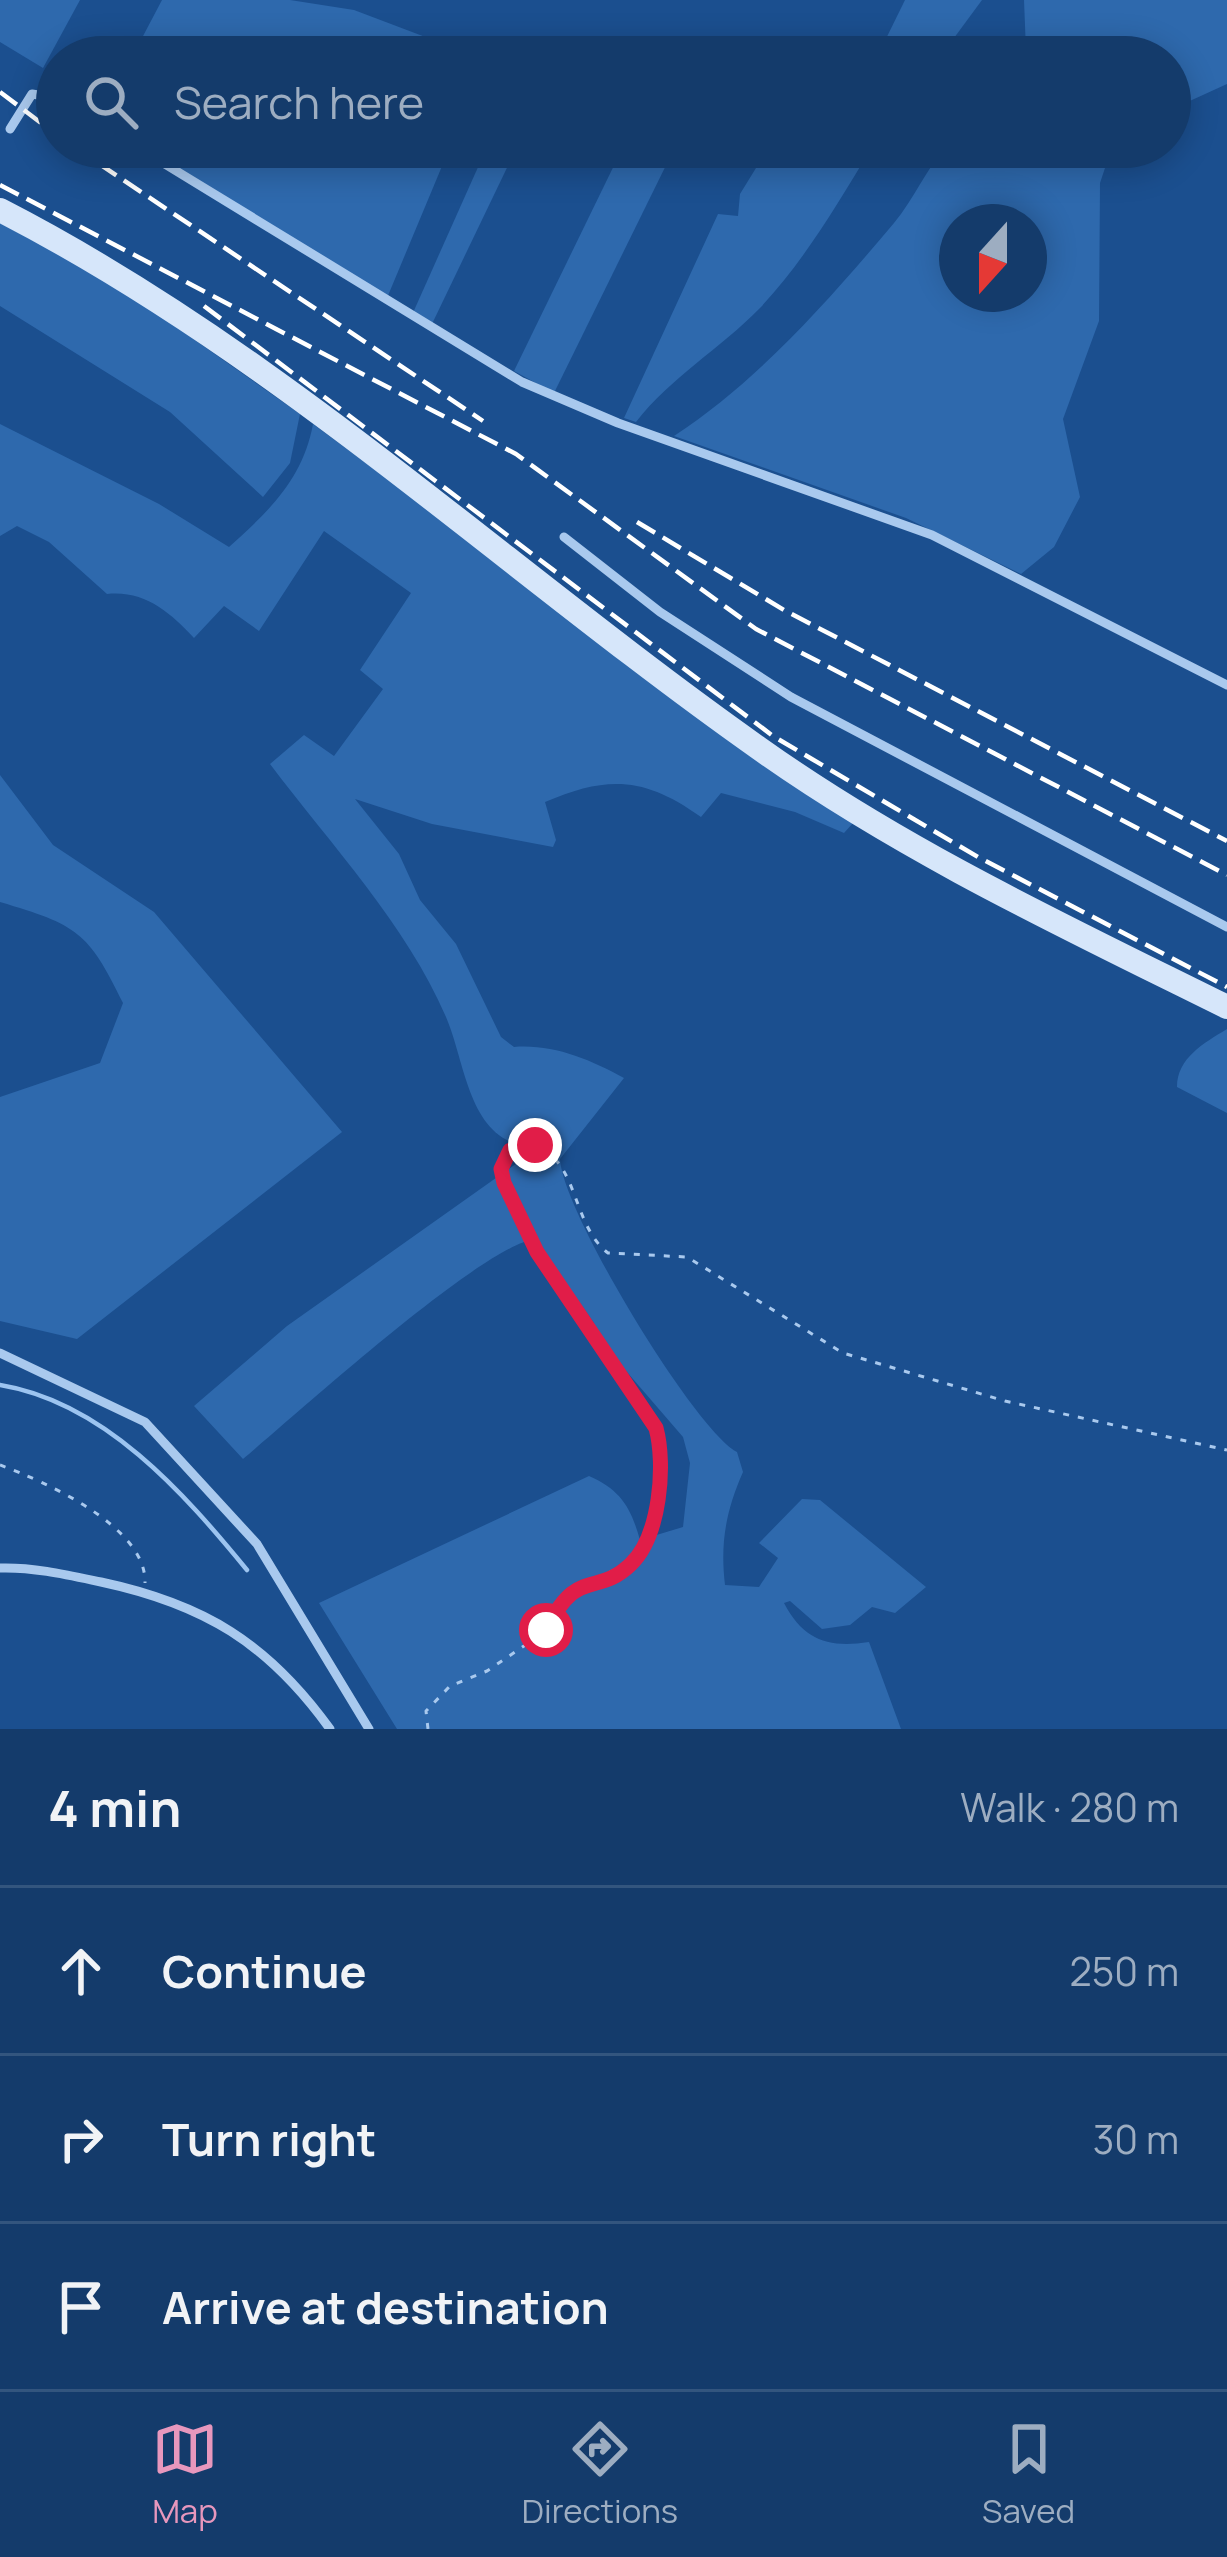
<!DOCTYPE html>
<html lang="en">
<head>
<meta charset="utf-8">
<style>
  body { margin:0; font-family:Manrope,sans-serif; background:#1d4271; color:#f1f3f6 }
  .compass { position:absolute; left:939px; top:204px; width:108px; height:108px; border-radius:50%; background:#143b6b; box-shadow:0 6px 30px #0003; rotate:201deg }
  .stop { position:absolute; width:36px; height:36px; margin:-27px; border:9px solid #e11d48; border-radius:50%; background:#fff }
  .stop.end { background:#e11d48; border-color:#fff; box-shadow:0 3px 12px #0008 }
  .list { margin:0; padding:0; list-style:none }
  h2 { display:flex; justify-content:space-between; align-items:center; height:156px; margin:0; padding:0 48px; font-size:51px }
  h2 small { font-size:39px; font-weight:400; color:#9dadc1 }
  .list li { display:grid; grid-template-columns:78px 1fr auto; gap:36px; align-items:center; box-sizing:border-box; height:168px; padding:0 48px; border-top:3px solid #33557e }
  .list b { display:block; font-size:45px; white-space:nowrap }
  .list em { font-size:39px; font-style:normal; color:#9dadc1 }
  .icon { flex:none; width:66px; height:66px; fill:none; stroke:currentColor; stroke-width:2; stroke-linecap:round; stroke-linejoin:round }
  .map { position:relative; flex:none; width:1227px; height:1729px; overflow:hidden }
  .search { position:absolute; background:#143b6b; box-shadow:0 6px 30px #0003; left:36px; right:36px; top:36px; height:132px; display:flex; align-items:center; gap:30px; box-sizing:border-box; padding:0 42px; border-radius:66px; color:#9dadc1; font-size:45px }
  .sheet { height:660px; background:#143b6b }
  nav { display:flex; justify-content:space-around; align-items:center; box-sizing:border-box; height:168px; border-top:3px solid #33557e; background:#143b6b; font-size:33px; color:#9dadc1 }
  nav a { display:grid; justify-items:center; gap:6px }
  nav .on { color:#e797bd }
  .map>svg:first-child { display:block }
</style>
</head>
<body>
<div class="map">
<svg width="1227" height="1729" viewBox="0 0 1227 1729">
  <rect width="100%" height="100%" fill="#1b4f8f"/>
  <g fill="#2e69ad" fill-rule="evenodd">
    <polygon points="0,0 80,0 43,68 0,42"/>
    <polygon points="162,0 290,0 354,10 457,49 492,43 487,57 132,57"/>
    <polygon points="905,0 982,0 940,57 877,57"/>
    <polygon points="1024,0 1227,0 1227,84 1170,110 1170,57 1021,57 1026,51"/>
    <polygon points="143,147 450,147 387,298"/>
    <polygon points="487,147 517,147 431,326 412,315"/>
    <polygon points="623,147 675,147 554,393 514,371"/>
    <path d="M 769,147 L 872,147 C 838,203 805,260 760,308 C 720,349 671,377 636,422 L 624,418 L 718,214 L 738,216 L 740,194 Z"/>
    <path d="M 946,147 L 1112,147 L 1100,183 L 1099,321 L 1063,419 L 1080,497 L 1054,547 L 1021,574 L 906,518 L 674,436 C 759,380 829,300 894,223 C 914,199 926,169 946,147 ZM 957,222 L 1029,222 L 1029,294 L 957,294 Z"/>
    <polygon points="0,223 115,284 300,414 290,463 263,497 170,412 0,306"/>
    <path d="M 0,424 L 159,504 L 229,547 C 269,511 303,479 313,424 L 853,823 L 844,833 L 795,812 L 721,793 L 701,817 C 645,777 608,775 545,802 L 556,840 L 553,847 L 432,824 L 355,799 L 399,854 L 420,900 L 456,944 L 501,1037 L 514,1047 C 553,1044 589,1059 624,1078 L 560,1159 C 562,1211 695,1430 737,1452 L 743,1472 C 726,1511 720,1542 725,1585 L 759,1587 L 778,1558 L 759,1543 L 802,1499 L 820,1500 L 926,1587 L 895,1613 L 872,1607 L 850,1625 L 822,1629 L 790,1601 L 784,1603 C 804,1641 829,1648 869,1642 L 901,1729 L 397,1729 L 319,1603 L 589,1476 C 621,1490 631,1508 640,1540 L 683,1527 L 690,1463 L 683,1437 L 595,1335 L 594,1323 L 535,1239 C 480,1247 296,1415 243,1459 L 194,1406 L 287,1326 L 520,1161 L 514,1143 C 468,1127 464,1059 446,1017 C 406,924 331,845 270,764 L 304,735 L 334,756 L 383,689 L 360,670 L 411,593 L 324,531 L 259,631 L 224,606 L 194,638 C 170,612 144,590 107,594 L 49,542 L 17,526 L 0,536 Z"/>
    <path d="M 0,775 L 53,845 L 154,912 L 342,1132 L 77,1339 L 0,1321 L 0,1097 L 100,1063 L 123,1003 C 88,931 77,925 0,902 Z"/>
    <path d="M 1227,1029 L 1227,1113 L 1177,1087 C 1177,1058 1204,1043 1227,1029 Z"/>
  </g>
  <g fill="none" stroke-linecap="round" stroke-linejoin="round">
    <path stroke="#9cc4f0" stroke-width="4.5" d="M 0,1385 C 104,1402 184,1493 247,1570"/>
    <g stroke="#a9c9ee" stroke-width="3" stroke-dasharray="6 9" stroke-linecap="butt">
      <path d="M 0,1465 C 46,1482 147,1527 145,1583"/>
      <path d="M 428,1729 L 426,1711 L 450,1686 L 487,1671 L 546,1631 L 572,1588 L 632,1563 L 653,1524 L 661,1477 L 656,1428 L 537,1252 L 504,1183 L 501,1169 L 510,1150 L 525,1144 C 580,1151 569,1223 608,1253 L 687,1257 L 843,1353 L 1005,1401 L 1227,1450"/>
    </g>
    <g stroke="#a9c9ee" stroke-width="9">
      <polyline points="10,129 32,94 57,98"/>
      <polyline points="137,147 522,382 618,423 932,535 1227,685"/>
      <polyline points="564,537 660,612 791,697 1227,927"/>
      <polyline points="0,1353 145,1422 257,1544 369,1729"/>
      <path d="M 0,1568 C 34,1567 68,1575 101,1582 C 204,1604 268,1643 330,1729"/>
    </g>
    <path stroke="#d6e6fa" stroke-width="24" d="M 0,210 C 277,352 506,570 760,749 C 905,852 1068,928 1227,1007"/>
    <g stroke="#fff" stroke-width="4.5" stroke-dasharray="21 9" stroke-linecap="butt">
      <polyline points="0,92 57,135"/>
      <polyline points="74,147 483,421"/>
      <polyline points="0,185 516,454 756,629 1227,875"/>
      <polyline points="204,306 773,736 978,857 1227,987"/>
      <polyline points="637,522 784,610 1227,841"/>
    </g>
  </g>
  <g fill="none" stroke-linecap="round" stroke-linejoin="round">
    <path stroke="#e11d48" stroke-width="15" d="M 535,1145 L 510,1150 L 501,1169 L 504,1183 L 537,1252 L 656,1428 C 666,1465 660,1536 631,1564 C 596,1598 578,1565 546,1630"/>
  </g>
</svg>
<svg class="compass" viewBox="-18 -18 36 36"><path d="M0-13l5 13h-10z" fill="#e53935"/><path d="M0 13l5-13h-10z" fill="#9dadc1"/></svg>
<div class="stop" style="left:546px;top:1630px"></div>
<div class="stop end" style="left:535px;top:1145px"></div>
<div class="search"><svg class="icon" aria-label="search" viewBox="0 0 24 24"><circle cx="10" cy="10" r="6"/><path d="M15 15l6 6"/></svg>Search here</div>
</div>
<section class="sheet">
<h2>4 min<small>Walk · 280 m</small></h2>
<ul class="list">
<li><svg class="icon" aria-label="ahead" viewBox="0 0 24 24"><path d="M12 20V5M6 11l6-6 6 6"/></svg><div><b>Continue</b></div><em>250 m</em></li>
<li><svg class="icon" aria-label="right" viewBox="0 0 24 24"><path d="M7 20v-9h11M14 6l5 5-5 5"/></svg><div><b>Turn right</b></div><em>30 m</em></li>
<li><svg class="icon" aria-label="arrive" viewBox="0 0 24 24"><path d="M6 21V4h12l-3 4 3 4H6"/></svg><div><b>Arrive at destination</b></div></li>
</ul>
</section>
<nav>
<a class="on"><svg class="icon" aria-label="map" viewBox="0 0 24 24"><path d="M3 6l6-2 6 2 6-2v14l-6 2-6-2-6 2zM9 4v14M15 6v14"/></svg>Map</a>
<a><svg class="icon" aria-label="directions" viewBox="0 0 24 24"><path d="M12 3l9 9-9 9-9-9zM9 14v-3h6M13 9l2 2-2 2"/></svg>Directions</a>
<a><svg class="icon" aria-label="saved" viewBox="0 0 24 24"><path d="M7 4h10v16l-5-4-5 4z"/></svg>Saved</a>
</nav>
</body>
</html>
